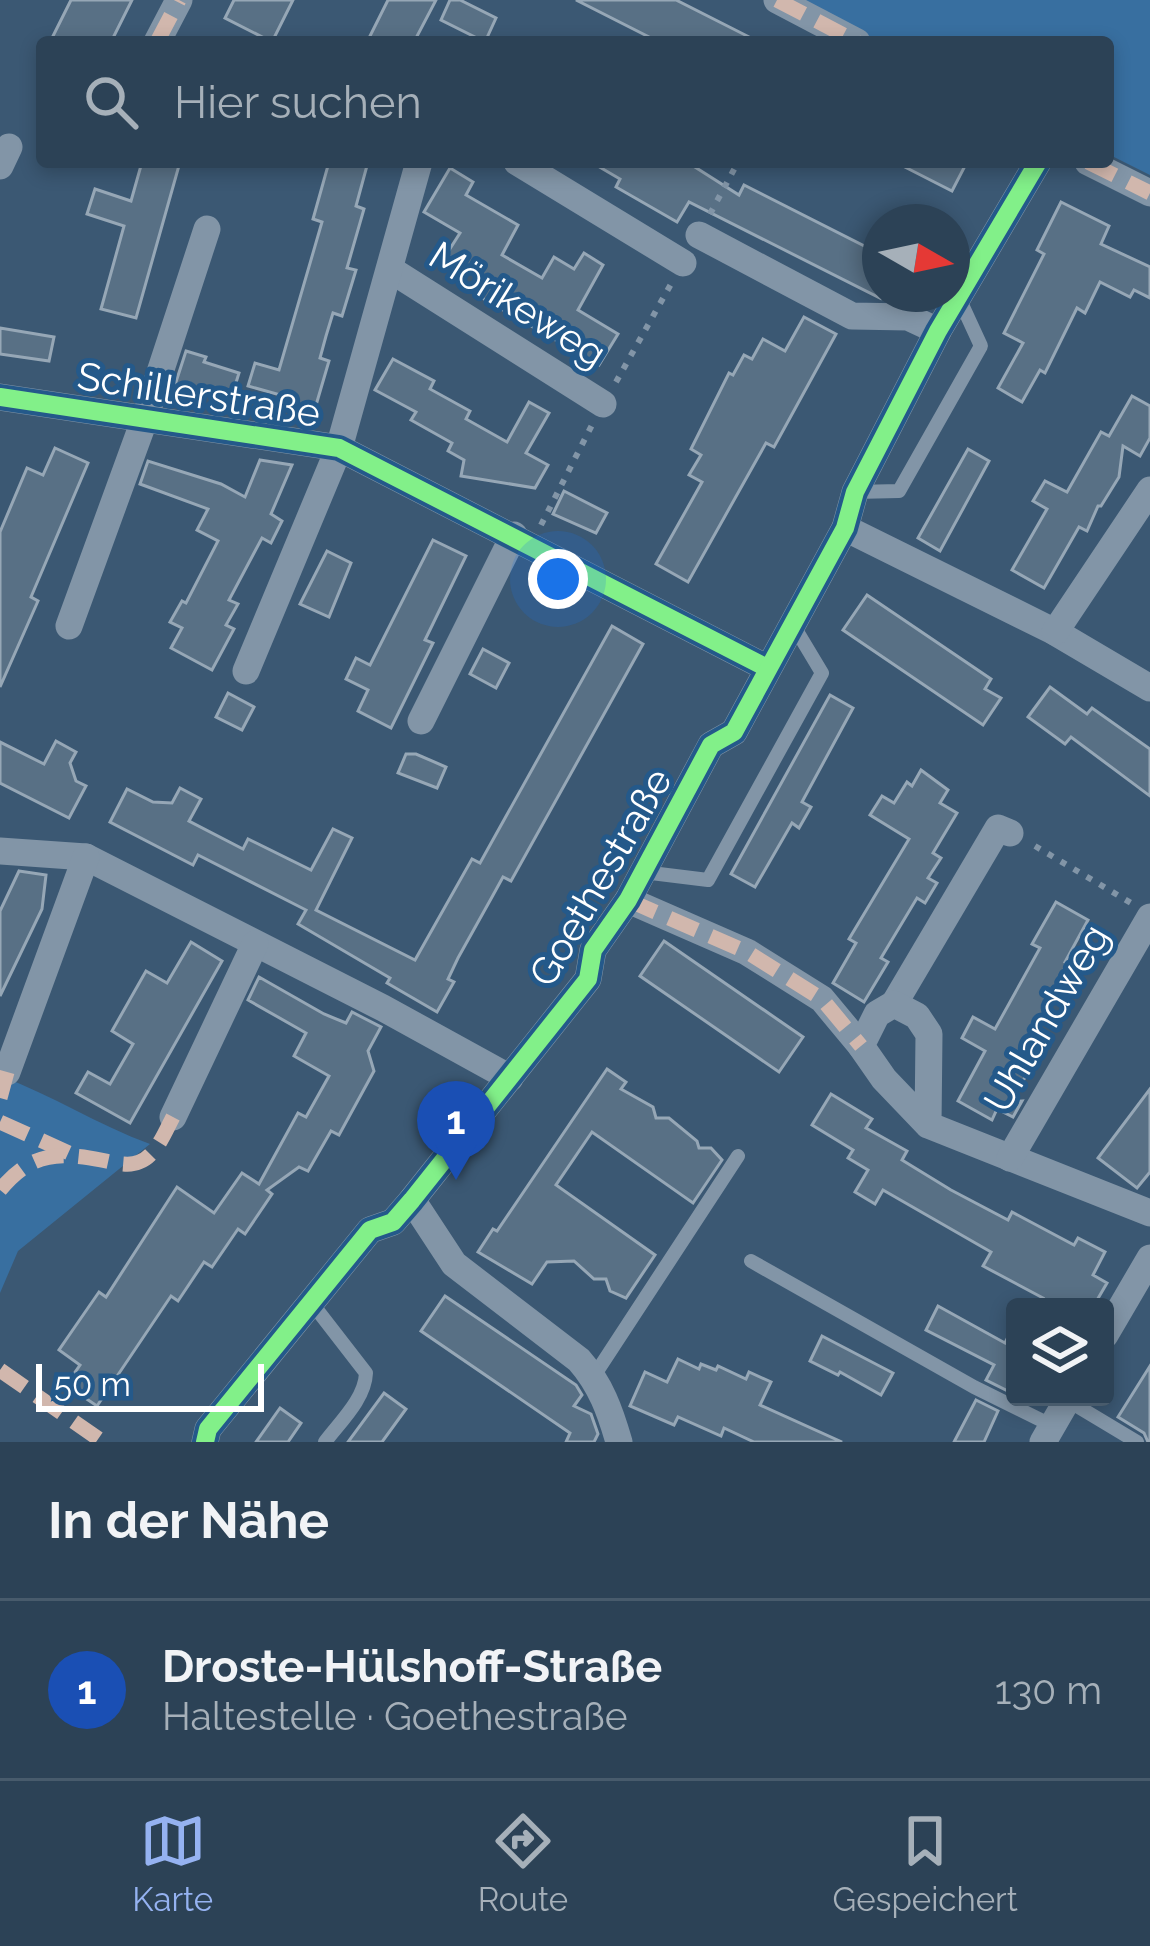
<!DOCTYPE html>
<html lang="de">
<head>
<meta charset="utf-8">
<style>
  body { margin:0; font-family:Raleway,sans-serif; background:#384d60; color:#f1f3f6 }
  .controls { position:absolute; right:36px; bottom:36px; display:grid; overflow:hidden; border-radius:12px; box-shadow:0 6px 18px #0003 }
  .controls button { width:108px; height:108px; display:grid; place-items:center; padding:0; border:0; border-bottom:3px solid #485b6c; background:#2c4256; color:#f1f3f6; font:60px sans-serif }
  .compass { position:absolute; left:862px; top:204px; width:108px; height:108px; border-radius:50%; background:#2c4256; box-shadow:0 6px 18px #0003; rotate:99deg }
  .scale { position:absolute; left:36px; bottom:30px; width:228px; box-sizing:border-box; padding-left:12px; border:6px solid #fff; border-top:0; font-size:33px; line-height:42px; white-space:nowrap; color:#fff; -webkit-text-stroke:9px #24598a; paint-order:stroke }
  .you { position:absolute; left:558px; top:579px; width:42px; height:42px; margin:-30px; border:9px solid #fff; border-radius:50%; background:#1a73e8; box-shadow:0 0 0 18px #1a73e833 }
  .badge { display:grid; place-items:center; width:78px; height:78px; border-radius:50%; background:#95b2f1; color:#fff; font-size:39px; font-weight:700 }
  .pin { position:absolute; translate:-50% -99px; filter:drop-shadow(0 3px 6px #0008) }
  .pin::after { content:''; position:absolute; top:63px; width:42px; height:36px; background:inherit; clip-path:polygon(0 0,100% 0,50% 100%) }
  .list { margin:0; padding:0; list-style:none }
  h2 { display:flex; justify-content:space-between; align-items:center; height:156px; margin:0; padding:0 48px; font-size:51px }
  h2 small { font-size:39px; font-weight:400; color:#a6b0b9 }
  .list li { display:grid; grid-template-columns:78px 1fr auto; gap:36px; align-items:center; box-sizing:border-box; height:180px; padding:0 48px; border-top:3px solid #485b6c }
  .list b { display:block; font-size:45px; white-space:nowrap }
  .list p { margin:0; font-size:39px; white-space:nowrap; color:#a6b0b9 }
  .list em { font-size:39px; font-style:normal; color:#a6b0b9 }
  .icon { flex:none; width:66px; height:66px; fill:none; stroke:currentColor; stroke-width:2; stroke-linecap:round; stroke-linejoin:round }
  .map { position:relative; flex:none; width:1150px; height:1442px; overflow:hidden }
  .search { position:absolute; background:#2c4256; box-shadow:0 6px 18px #0003; left:36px; right:36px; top:36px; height:132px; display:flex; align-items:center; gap:30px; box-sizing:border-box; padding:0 42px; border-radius:12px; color:#a6b0b9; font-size:45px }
  .sheet { height:336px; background:#2c4256 }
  nav { display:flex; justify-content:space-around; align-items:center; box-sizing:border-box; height:168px; border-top:3px solid #485b6c; background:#2c4256; font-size:33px; color:#a6b0b9 }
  nav a { display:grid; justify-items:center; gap:6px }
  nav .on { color:#95b2f1 }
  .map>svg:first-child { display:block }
</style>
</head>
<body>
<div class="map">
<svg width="1150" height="1442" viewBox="0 0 1150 1442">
  <rect width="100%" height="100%" fill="#3b5873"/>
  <g fill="#386fa0">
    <polygon points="794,0 1150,0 1150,175 1108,154 1108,42 880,42"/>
    <path d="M 0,1076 C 52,1095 98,1125 150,1144 L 18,1251 L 0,1293 Z"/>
  </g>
  <g fill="#587085" stroke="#96a7b6" stroke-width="3">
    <polygon points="71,0 132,0 111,42 50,42"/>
    <polygon points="234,0 293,0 272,42 225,18"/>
    <polygon points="388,0 436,0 414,42 367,42"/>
    <polygon points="450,0 460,0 496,18 485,42 441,20"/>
    <polygon points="576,0 676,0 759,42 659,42"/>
    <polygon points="142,162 180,162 136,318 101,309 124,226 87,214 95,189 131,201"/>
    <polygon points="329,162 368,162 356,206 364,209 347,268 356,270 342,316 333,313 326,336 320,358 329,361 314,412 282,402 284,396 248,386 255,363 279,370 322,222 313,219"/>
    <polygon points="591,162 687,162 739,195 744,185 880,254 880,298 689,202 677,222 616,187 620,179"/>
    <polygon points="895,162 967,162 952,191"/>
    <polygon points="450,168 473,182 466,195 518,225 502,255 542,278 554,257 574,269 584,253 603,265 578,310 618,334 599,365 477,295 486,278 446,255 460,233 424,212"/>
    <polygon points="1061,202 1109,226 1101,244 1150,267 1150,298 1134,290 1130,297 1100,282 1085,313 1077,308 1045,373 1040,370 1022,402 998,388 1023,343 1004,333 1044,254 1037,250"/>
    <polygon points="804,317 836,334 774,447 766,443 688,582 656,564 702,482 689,475 701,455 691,449 729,373 733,375 744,355 752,359 763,339 785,351"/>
    <polygon points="0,328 54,337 49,361 0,354"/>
    <polygon points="186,351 206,357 204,362 239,373 231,399 175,385"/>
    <polygon points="393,359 434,381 430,389 470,411 466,419 507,442 529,402 549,413 526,453 548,465 535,488 461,476 464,460 448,451 452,443 411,420 416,412 375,390"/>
    <polygon points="1132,396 1150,406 1150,438 1140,456 1123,446 1119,477 1101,506 1098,506 1087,531 1079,527 1044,588 1012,570 1047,509 1033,501 1045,481 1067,492 1101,432 1109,436"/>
    <polygon points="55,448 88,463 31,597 38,601 0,687 0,532 27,468 43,475"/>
    <polygon points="968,449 989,461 940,551 918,538"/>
    <polygon points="260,460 292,465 271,514 282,521 271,543 262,538 229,600 238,604 226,625 234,629 212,670 171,648 182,628 170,622 182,601 186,603 218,541 197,530 208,509 140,484 148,461 221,484 245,497"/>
    <polygon points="564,491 607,513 596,533 553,514"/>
    <polygon points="433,540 466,556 425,640 433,643 391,728 358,711 368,690 346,679 356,658 370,665"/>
    <polygon points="327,551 351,563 329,617 300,604"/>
    <polygon points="867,595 991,679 985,689 1001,698 983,725 843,630"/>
    <polygon points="612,626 643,644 511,881 503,877 492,897 458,958 448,979 454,982 437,1012 387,983 390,978 298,924 306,910 198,855 193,865 110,822 127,789 153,802 172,803 180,788 201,799 189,821 243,849 248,839 311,870 333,829 352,838 316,910 415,960 472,859 480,863"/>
    <polygon points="483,649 509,663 496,688 470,674"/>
    <polygon points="1050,687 1087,714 1092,708 1150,749 1150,796 1071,737 1065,744 1028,717"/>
    <polygon points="228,693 254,707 242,730 216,717"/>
    <polygon points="830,695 853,708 802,802 811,807 799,828 792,823 755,887 731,874"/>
    <polygon points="56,741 76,752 70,763 76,781 86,786 69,818 0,783 0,742 44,764"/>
    <polygon points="406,754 416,754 446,767 437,788 398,773"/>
    <polygon points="921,770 948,790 940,803 957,813 933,853 941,858 928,878 937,883 925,903 917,898 881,958 888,962 864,1002 833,983 856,943 849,939 909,839 870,815 882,796 894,803 907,782 912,786"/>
    <polygon points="19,871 46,875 42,909 0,996 0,911"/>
    <polygon points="1056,902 1088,920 1065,962 1073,966 1027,1047 1039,1053 1011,1102 1022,1101 1013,1117 997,1109 992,1120 958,1101 985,1051 962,1038 973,1017 995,1029 1040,948 1032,944"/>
    <polygon points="664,941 803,1037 779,1072 640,976"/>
    <polygon points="191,942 222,961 130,1123 76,1093 88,1072 110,1084 133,1044 112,1031 146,971 167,983"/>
    <polygon points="259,977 324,1014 346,1023 352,1012 381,1027 368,1051 374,1071 339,1135 331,1131 308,1171 299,1167 267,1190 272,1194 245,1234 238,1229 212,1267 204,1262 178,1301 171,1296 97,1406 66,1385 80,1365 59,1350 72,1331 99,1292 106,1297 177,1187 214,1213 242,1173 259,1184 298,1113 306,1117 329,1076 294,1056 306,1033 248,1000"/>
    <polygon points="607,1069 626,1082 621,1089 653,1107 656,1118 669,1118 697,1141 699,1148 711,1148 722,1160 693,1203 592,1132 556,1185 655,1255 626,1298 610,1291 606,1279 594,1279 574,1261 547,1262 532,1284 478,1252 493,1229 497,1231"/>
    <polygon points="1150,1089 1150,1172 1137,1188 1098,1158"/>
    <polygon points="831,1094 872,1119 866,1128 907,1151 902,1160 951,1190 1008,1220 1012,1212 1074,1245 1078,1238 1105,1252 1093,1275 1107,1283 1093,1307 1037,1307 1043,1298 983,1266 991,1252 883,1190 875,1204 855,1192 868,1170 848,1158 853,1150 812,1125"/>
    <polygon points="445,1296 576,1385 582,1395 574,1406 591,1414 598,1434 594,1442 566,1442 570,1433 421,1331"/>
    <polygon points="938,1306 1005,1343 1015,1323 1015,1385 1010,1392 986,1380 994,1365 926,1330"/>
    <polygon points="822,1336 893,1373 881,1395 840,1372 838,1375 810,1361"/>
    <polygon points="678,1359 699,1369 701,1364 716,1370 718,1366 746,1379 749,1372 771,1382 760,1405 842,1442 754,1442 724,1428 721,1436 678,1417 674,1425 630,1406 645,1372 667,1382"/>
    <polygon points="1150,1366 1150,1442 1148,1442 1144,1433 1118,1417"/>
    <polygon points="384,1393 406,1409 382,1442 348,1442"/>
    <polygon points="976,1400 998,1411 984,1442 954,1442"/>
    <polygon points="280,1408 301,1423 288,1442 256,1442"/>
  </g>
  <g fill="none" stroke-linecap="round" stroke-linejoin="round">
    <g stroke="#8295a7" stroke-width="6" stroke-dasharray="6 9" stroke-linecap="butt">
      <polyline points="710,214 738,162"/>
      <polyline points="616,382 671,284"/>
      <polyline points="541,525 592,425"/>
      <polyline points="1035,846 1131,903"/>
    </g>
    <g stroke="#8295a7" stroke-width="14">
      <polyline points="855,492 899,491 981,346 958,296"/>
      <polyline points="643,872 708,880 822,673 792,623"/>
      <polyline points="751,1261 974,1387 1053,1426"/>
      <path d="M 311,1302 L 366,1373 C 365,1399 340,1422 325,1442"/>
      <polyline points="594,1376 738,1156"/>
      <polyline points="1067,1400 1137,1442"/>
    </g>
    <g stroke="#8295a7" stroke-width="27">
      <polyline points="777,0 857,42"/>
      <polyline points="157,42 179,0"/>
      <polyline points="517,162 683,263"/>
      <polyline points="1088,162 1150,193"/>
      <polyline points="0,166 9,147"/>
      <polyline points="699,235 852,316 908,317 938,331"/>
      <polyline points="391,270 603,404"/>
      <polyline points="0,397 339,448 767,668"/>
      <polyline points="845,528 1055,632 1150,688"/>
      <polyline points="69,626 145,418 207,229"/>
      <polyline points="1055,632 1150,490"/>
      <polyline points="246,671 339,448 419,162"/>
      <polyline points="421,721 514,535"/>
      <polyline points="0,851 86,857 383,1008 510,1078"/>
      <polyline points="628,900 747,952 822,999 861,1046"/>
      <polyline points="894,1004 998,828 1010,833"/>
      <polyline points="7,1072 86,857"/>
      <polyline points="173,1117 255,944"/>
      <polyline points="928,1125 929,1034 917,1016 894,1004 877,1014 861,1046 884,1079 928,1125 1150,1213"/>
      <polyline points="1010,1158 1150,917"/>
      <path d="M 412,1200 L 454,1264 L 579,1360 C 601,1385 610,1411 619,1442"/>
      <polyline points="1105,1335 1150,1258"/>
      <polyline points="205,1442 208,1429 370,1230 393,1222 412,1200 588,979 593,950 628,900 711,745 734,732 845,528 855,492 938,331 1038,162"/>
      <polyline points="1043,1442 1069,1397"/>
    </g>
    <g stroke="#d1b7ad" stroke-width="15" stroke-dasharray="30 15" stroke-linecap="butt">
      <polyline points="777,0 857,42"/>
      <polyline points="157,42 179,0"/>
      <polyline points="1088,162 1150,193"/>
      <polyline points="628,900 747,952 822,999 861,1046"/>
      <polyline points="0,1098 7,1072"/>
      <polyline points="0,1122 69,1153"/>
      <path d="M 0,1190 C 30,1154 56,1151 101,1160 C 112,1162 128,1167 139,1162 C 156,1156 165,1132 173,1117"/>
      <polyline points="0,1370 103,1442"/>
    </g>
    <defs>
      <g id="cycleway">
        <polyline points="0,397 339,448 767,668"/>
        <polyline points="205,1442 208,1429 370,1230 393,1222 412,1200 588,979 593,950 628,900 711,745 734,732 845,528 855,492 938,331 1038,162"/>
      </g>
    </defs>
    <use href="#cycleway" stroke="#24598a" stroke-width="26"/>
    <use href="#cycleway" stroke="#82f089" stroke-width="18"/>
  </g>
  <g text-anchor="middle" stroke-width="10" stroke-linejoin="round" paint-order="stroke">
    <g font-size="39" fill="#fff" stroke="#24598a">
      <text transform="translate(518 304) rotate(32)" y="14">Mörikeweg</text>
      <text transform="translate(199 394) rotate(9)" y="14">Schillerstraße</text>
      <text transform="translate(600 877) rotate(-60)" y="14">Goethestraße</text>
      <text transform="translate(1046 1018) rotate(-60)" y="14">Uhlandweg</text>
    </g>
  </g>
</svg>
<div class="controls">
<button><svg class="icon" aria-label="layers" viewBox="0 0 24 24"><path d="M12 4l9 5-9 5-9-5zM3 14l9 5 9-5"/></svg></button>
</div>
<svg class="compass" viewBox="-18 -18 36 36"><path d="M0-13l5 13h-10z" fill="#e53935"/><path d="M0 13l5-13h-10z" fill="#a6b0b9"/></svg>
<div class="scale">50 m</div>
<div class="you"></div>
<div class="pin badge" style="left:456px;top:1180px;background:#1a4fb4">1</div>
<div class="search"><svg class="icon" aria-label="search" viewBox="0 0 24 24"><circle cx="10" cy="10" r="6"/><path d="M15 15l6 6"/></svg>Hier suchen</div>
</div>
<section class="sheet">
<h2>In der Nähe<small></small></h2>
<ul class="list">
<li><span class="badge" style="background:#1a4fb4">1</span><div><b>Droste-Hülshoff-Straße</b><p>Haltestelle · Goethestraße</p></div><em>130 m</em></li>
</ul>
</section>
<nav>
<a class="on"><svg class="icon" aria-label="map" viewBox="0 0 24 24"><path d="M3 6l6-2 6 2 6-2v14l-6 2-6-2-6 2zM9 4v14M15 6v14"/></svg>Karte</a>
<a><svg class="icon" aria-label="directions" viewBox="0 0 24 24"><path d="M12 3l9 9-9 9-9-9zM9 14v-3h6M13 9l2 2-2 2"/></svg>Route</a>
<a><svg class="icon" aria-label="saved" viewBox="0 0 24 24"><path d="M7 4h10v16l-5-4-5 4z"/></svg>Gespeichert</a>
</nav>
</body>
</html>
